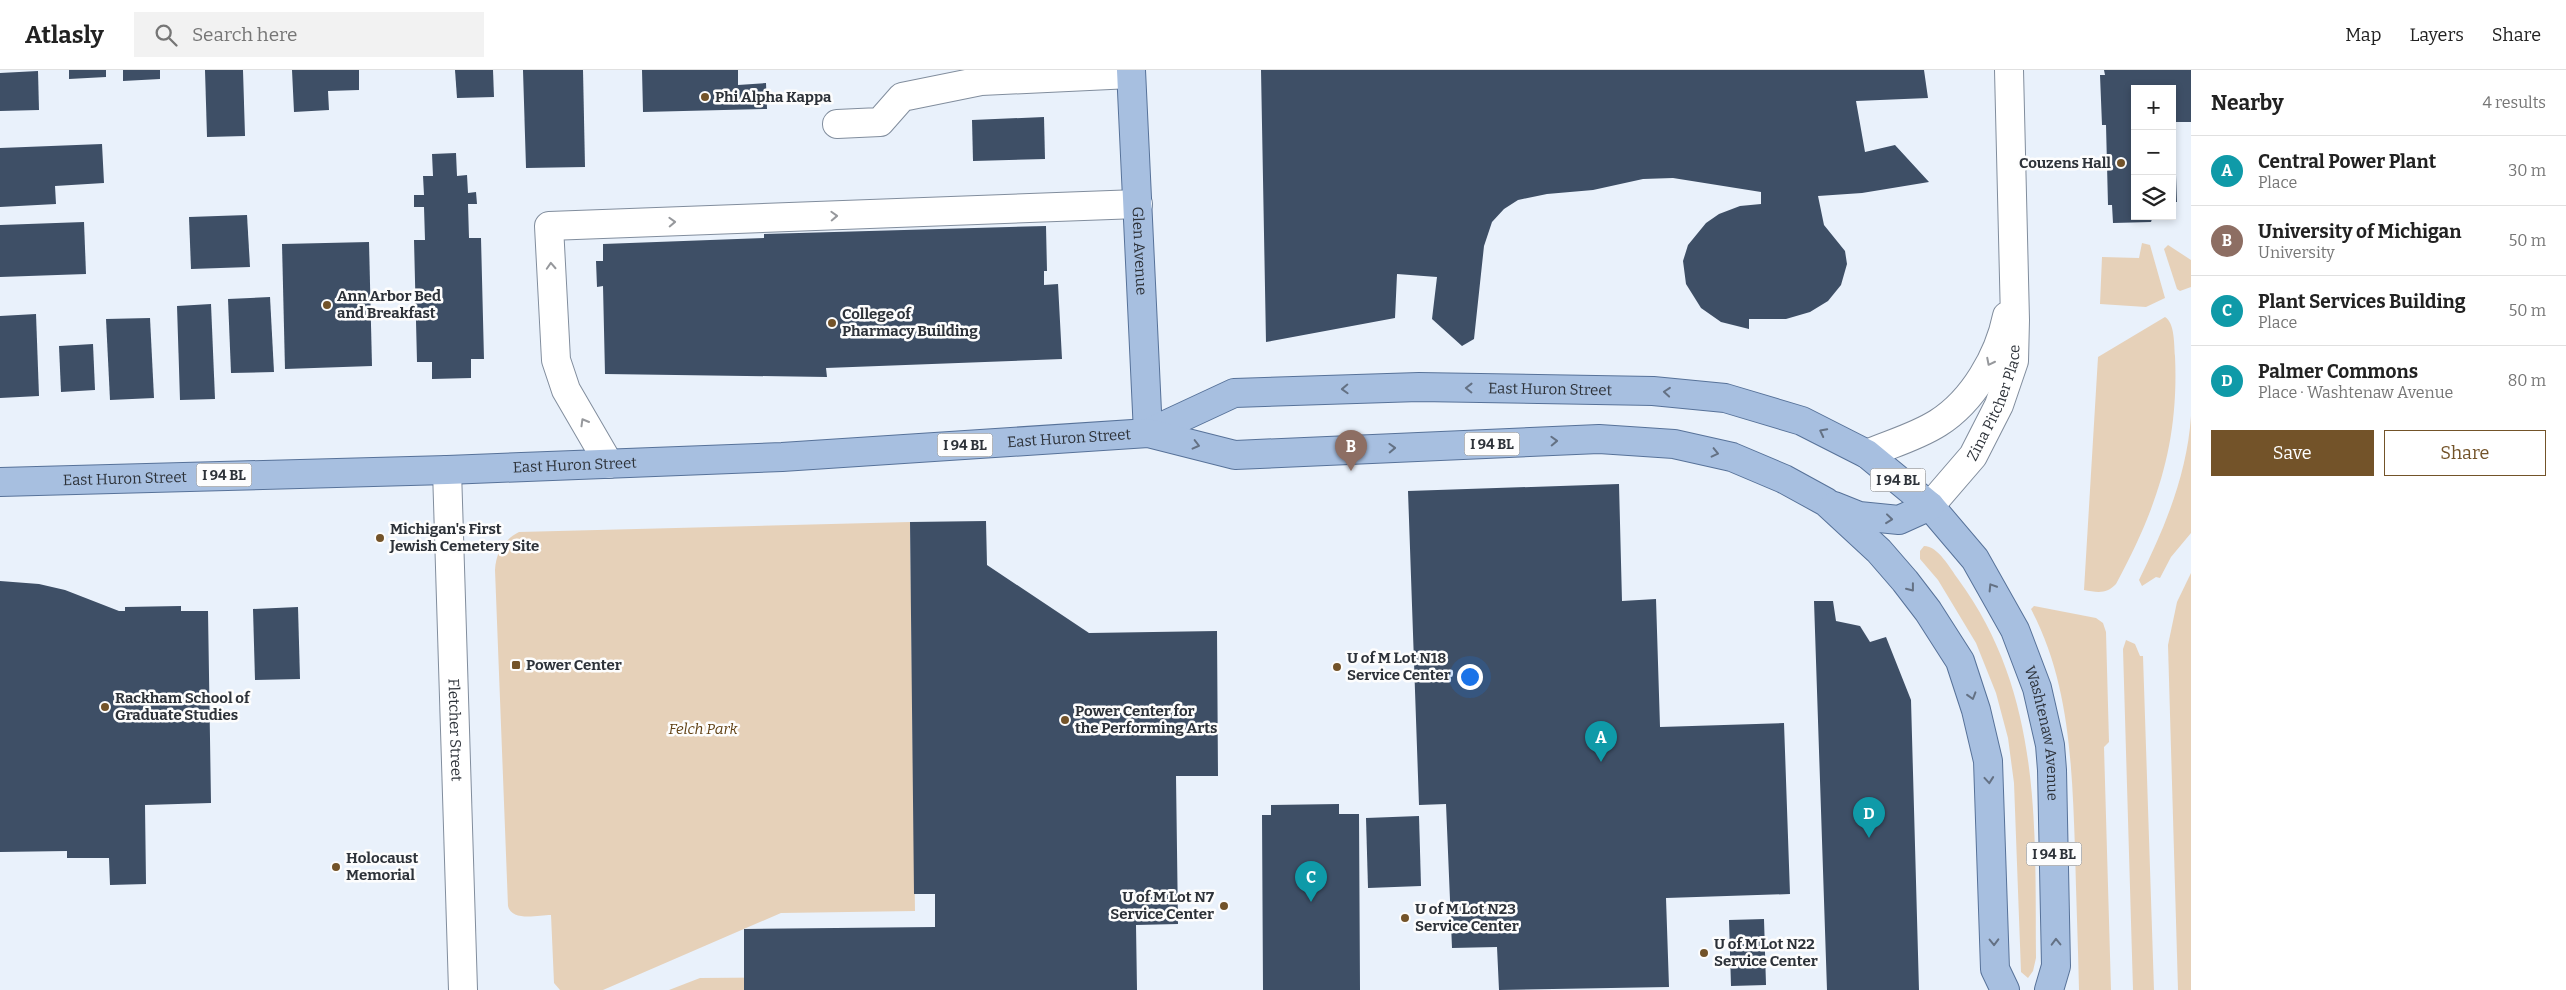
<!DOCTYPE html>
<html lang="en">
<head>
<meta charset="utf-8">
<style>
  body { margin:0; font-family:Bitter,serif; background:#f2f2f2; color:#222 }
  .controls { position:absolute; right:15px; top:15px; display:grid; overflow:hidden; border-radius:0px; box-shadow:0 2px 8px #0003 }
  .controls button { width:45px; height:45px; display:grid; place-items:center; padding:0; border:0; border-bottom:1px solid #e0e0e0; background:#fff; color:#222; font:25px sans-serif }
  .you { position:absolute; left:1469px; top:606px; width:18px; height:18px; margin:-12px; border:4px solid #fff; border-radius:50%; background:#1a73e8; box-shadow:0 0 0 8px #1a73e833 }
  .badge { display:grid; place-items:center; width:32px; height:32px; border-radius:50%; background:#735329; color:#fff; font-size:16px; font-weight:700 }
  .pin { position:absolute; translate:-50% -41px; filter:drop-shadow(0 1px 2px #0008) }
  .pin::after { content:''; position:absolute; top:26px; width:18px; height:15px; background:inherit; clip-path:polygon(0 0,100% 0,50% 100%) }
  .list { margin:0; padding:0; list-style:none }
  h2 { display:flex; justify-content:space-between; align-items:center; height:65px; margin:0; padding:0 20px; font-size:21px }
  h2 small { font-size:16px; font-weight:400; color:#767676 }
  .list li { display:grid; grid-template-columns:32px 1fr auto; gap:15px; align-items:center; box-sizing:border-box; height:70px; padding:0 20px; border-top:1px solid #e0e0e0 }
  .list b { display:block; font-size:19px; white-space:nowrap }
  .list p { margin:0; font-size:16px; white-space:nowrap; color:#767676 }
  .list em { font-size:16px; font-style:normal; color:#767676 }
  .actions { display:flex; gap:10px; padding:15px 20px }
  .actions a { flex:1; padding:11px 0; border:1px solid #735329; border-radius:0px; text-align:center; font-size:18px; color:#735329 }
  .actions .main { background:#735329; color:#fff }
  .icon { flex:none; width:28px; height:28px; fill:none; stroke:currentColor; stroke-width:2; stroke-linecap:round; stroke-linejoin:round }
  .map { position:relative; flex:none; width:2191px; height:920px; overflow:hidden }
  header { display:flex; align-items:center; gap:30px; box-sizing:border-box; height:70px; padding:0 25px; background:#fff; border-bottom:1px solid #e0e0e0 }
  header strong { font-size:24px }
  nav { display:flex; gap:28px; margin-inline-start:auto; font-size:18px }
  .search { width:350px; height:45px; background:#f2f2f2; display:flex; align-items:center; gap:12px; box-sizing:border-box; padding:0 18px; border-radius:0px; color:#767676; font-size:19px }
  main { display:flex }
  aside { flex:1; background:#fff }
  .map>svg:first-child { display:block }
</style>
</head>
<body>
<header>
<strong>Atlasly</strong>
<div class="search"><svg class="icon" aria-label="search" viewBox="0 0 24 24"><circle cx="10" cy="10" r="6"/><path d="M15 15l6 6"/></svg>Search here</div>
<nav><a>Map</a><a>Layers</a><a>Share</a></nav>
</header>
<main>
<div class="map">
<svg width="2191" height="920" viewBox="0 0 2191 920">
  <rect width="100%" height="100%" fill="#e9f1fb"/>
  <g fill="#e6d1b9">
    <polygon points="2142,173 2150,175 2165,228 2146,237 2100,234 2102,187 2139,188"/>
    <polygon points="2168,175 2191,190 2191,217 2180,221 2177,219 2164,179"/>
    <path d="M 2165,247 C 2175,253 2174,275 2175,286 C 2179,374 2157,438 2116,514 C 2106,525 2096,522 2084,520 L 2098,287 Z"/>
    <path d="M 2191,346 L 2191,463 L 2171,487 L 2160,508 L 2156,507 L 2142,516 L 2139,510 C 2165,457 2187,405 2191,346 Z"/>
    <path d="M 910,452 L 915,841 L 781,843 L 603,920 L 560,920 L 554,913 L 551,845 C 538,845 512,852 508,836 L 495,500 C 496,482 504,470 519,462 Z"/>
    <path d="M 1924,476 C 1938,476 1950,498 1958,509 C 2042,623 2035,754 2036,888 L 2033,901 L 2028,908 L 2021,902 L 2014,713 L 2008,668 L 1996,623 L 1976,573 L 1938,510 L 1920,489 L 1920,481 Z"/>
    <polygon points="2191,503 2191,920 2178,920 2168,575 2177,532"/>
    <path d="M 2034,536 L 2096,548 L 2103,553 L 2106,562 L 2109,672 L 2104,677 L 2111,920 L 2079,920 C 2078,873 2076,826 2075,779 C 2072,697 2070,613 2031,539 Z"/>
    <polygon points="2126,570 2135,574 2140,586 2143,586 2154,920 2133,920 2123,579"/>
    <polygon points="806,907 806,920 669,920 700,908"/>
  </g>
  <g fill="#3e4f66">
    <polygon points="69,0 106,0 106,7 69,9"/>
    <polygon points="123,0 160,0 160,9 123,11"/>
    <polygon points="205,0 243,0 245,66 207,67"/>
    <polygon points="292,0 359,0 359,20 328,21 329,40 294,42"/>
    <polygon points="455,0 493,0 494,27 457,28"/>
    <polygon points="523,0 583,0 585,97 526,98"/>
    <polygon points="642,0 738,0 738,15 766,13 767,39 643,42"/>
    <polygon points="1261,0 1924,0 1928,28 1856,31 1865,82 1895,75 1929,112 1862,123 1818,126 1824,155 1845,181 1847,194 1841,215 1828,231 1810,242 1786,249 1749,249 1749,259 1721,252 1701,238 1686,214 1683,191 1688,175 1706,153 1719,144 1740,136 1761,134 1761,122 1673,108 1643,109 1593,120 1547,124 1518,130 1504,139 1492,152 1484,176 1474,269 1462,276 1432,249 1437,207 1397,204 1395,248 1266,272"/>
    <polygon points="2104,0 2191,0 2191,52 2174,52 2177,132 2172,132 2172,19 2135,19 2135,146 2153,146 2151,152 2113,153 2112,135 2108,135 2106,55 2102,55 2100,5 2105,5"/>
    <polygon points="38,1 39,40 0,41 0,3"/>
    <polygon points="1044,47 1045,89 973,91 972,50"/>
    <polygon points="102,74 104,113 55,116 56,134 0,137 0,78"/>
    <polygon points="456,83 457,106 467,105 468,123 476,122 477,134 468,134 469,168 481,168 484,289 471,289 471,308 432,309 432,292 417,292 414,170 425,170 424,137 414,137 414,125 424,125 423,106 433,106 432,84"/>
    <polygon points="247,145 250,197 191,199 189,147"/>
    <polygon points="84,152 86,204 0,207 0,155"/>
    <polygon points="1046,156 1047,201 1044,201 1044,215 1058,214 1062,289 826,298 827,307 605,304 603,216 597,217 596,191 603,191 603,174 764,168 764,164"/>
    <polygon points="369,172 372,296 285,299 282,174"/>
    <polygon points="270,227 274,302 231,303 228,229"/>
    <polygon points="211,234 215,329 180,330 177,236"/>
    <polygon points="36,244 39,326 0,328 0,246"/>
    <polygon points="150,248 154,328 110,330 106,249"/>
    <polygon points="93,274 95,320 61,322 59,276"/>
    <polygon points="1619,414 1622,531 1656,529 1660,657 1784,653 1790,824 1666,828 1669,917 1499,920 1497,877 1452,878 1446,734 1419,735 1408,421"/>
    <polygon points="986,451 987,495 1089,563 1217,561 1218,706 1176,706 1178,854 1136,855 1137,920 744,920 744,859 935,857 935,824 914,824 910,452"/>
    <polygon points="0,511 39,514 65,520 119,541 125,541 125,537 181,536 181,541 208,541 211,733 145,735 146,814 110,815 109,788 67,788 67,781 0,782"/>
    <polygon points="1814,531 1833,531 1836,551 1860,556 1870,572 1886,567 1911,630 1919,920 1827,920"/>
    <polygon points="298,537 300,609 255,610 253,539"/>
    <polygon points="1339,734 1339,744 1359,744 1360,920 1263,920 1262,745 1271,745 1271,735"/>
    <polygon points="1419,746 1421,816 1368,818 1366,748"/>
    <polygon points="1764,849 1766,915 1731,916 1729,850"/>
  </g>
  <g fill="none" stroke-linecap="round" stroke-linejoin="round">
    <defs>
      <g id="minor">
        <polyline points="837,54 880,52 902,27 981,11 1131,4"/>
        <path d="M 1867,384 C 1890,374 1916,367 1938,353 C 1973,331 1999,286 2007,246"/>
        <polyline points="609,394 566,320 556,290 549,156 1138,134"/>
        <path id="s1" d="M 447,400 L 463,920"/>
        <path id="s2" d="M 1930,436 L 1973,386 L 1999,335 L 2014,291 L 2015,250 L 2009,0"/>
      </g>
      <g id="major">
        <path id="s3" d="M 1131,0 L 1148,363"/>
        <path id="s4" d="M 1148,363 L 1234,323 L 1419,317 L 1653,321 L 1725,328 L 1802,351 L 1867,384 L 1930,436 L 1975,489 L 2015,560 L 2037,618 L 2050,675 L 2052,700 L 2056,896 L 2049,920"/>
        <path id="s5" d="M 0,412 L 447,400 L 782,387 L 1148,363 L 1235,385 L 1599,369 L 1674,374 L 1732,387 L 1784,409 L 1826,432 L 1879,481 L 1905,511 L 1928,541 L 1960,591 L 1976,640 L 1988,691 L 1995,899 L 2005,920"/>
        <polyline points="1834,436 1859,446 1899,450 1930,436"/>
      </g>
    </defs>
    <use href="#minor" stroke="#818d9d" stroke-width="30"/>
    <use href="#major" stroke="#577299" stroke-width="30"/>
    <use href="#minor" stroke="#fff" stroke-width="28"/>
    <use href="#major" stroke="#a7bfe0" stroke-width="28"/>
  </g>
  <defs><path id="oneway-chevron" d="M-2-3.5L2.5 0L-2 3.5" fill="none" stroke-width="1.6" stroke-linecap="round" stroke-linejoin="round" transform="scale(1.25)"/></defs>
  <g stroke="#96989c">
    <use href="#oneway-chevron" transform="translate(834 146) rotate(-2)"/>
    <use href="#oneway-chevron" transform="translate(672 152) rotate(-2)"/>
    <use href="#oneway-chevron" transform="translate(551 196) rotate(-93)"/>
    <use href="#oneway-chevron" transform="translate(1990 292) rotate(117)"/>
    <use href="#oneway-chevron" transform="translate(584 352) rotate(-120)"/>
  </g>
  <g stroke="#647184">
    <use href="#oneway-chevron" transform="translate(1469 318) rotate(-179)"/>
    <use href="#oneway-chevron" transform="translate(1345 319) rotate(178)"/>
    <use href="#oneway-chevron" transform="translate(1667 322) rotate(-175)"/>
    <use href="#oneway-chevron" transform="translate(1823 362) rotate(-153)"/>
    <use href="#oneway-chevron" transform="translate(1554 371) rotate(-2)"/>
    <use href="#oneway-chevron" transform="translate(1196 375) rotate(14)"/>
    <use href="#oneway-chevron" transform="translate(1392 378) rotate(-2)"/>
    <use href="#oneway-chevron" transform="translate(1715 383) rotate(13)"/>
    <use href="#oneway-chevron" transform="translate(1889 449) rotate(6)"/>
    <use href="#oneway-chevron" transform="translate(1992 517) rotate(-122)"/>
    <use href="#oneway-chevron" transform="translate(1911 518) rotate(52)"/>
    <use href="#oneway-chevron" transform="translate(1972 626) rotate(73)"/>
    <use href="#oneway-chevron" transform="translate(1989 710) rotate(85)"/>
    <use href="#oneway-chevron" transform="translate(1994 872) rotate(89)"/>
    <use href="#oneway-chevron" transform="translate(2056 872) rotate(-91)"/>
  </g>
  <g fill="#735329" stroke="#fdfdfd" stroke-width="2">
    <circle cx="705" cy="27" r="5"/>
    <circle cx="2121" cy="93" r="5"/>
    <circle cx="327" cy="235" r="5"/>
    <circle cx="832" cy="253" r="5"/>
    <circle cx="380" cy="468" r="5"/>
    <rect x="511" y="590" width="10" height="10" rx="2.5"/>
    <circle cx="1337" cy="597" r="5"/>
    <circle cx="105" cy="637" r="5"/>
    <circle cx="1065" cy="650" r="5"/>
    <circle cx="336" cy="797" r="5"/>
    <circle cx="1224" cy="836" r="5"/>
    <circle cx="1405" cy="848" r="5"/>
    <circle cx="1704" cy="883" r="5"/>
  </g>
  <g text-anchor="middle" stroke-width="5" stroke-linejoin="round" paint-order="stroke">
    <g fill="#fdfdfd" stroke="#6b6f74" stroke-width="1">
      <rect x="1464.5" y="362.5" width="55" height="23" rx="4"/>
      <rect x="937.5" y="363.5" width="55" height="23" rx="4"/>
      <rect x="196.5" y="393.5" width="55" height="23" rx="4"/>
      <rect x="1870.5" y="398.5" width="55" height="23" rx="4"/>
      <rect x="2026.5" y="772.5" width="55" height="23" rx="4"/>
    </g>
    <g font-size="14" font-weight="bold" fill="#2d3239">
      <text x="1492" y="379">I 94 BL</text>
      <text x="965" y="380">I 94 BL</text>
      <text x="224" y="410">I 94 BL</text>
      <text x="1898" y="415">I 94 BL</text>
      <text x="2054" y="789">I 94 BL</text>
    </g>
    <g font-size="15" font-weight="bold" fill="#2d3239" stroke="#fdfdfd" text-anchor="start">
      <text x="715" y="32">Phi Alpha Kappa</text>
      <text x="2111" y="98" text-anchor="end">Couzens Hall</text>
      <text x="337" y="231">Ann Arbor Bed<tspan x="337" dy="17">and Breakfast</tspan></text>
      <text x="842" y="249">College of<tspan x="842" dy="17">Pharmacy Building</tspan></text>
      <text x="390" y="464">Michigan's First<tspan x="390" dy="17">Jewish Cemetery Site</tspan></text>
      <text x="1347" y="593">U of M Lot N18<tspan x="1347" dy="17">Service Center</tspan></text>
      <text x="526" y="600">Power Center</text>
      <text x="115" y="633">Rackham School of<tspan x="115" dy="17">Graduate Studies</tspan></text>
      <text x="1075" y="646">Power Center for<tspan x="1075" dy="17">the Performing Arts</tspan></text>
      <text x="346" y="793">Holocaust<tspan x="346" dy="17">Memorial</tspan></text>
      <text x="1214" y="832" text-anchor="end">U of M Lot N7<tspan x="1214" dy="17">Service Center</tspan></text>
      <text x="1415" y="844">U of M Lot N23<tspan x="1415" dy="17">Service Center</tspan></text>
      <text x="1714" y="879">U of M Lot N22<tspan x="1714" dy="17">Service Center</tspan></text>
    </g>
    <g font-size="15" fill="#2d3239" stroke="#fdfdfd">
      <text dy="5" stroke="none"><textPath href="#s3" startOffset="181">Glen Avenue</textPath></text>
      <text dy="5" stroke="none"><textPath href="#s4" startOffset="411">East Huron Street</textPath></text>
      <text dy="5" stroke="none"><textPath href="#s2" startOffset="124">Zina Pitcher Place</textPath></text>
      <text dy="5" stroke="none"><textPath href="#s5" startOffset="1070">East Huron Street</textPath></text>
      <text dy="5" stroke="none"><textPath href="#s5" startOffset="575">East Huron Street</textPath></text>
      <text dy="5" stroke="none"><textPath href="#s5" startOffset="125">East Huron Street</textPath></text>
      <text dy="5" stroke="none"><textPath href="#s1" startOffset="260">Fletcher Street</textPath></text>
      <text dy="5" stroke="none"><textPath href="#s4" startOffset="1080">Washtenaw Avenue</textPath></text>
    </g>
    <g font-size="15" font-style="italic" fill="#624215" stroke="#fdfdfd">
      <text x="703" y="664">Felch Park</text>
    </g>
  </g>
</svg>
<div class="controls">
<button>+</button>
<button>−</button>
<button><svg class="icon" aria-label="layers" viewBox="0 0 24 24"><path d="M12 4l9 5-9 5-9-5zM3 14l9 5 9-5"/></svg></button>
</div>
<div class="you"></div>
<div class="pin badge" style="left:1601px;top:692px;background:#0f9aa8">A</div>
<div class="pin badge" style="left:1351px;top:401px;background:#8d6e63">B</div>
<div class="pin badge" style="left:1311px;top:832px;background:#0f9aa8">C</div>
<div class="pin badge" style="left:1869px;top:768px;background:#0f9aa8">D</div>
</div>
<aside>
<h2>Nearby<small>4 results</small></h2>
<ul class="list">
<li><span class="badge" style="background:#0f9aa8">A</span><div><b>Central Power Plant</b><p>Place</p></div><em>30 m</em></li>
<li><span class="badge" style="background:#8d6e63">B</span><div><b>University of Michigan</b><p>University</p></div><em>50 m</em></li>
<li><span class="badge" style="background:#0f9aa8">C</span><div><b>Plant Services Building</b><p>Place</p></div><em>50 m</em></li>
<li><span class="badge" style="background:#0f9aa8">D</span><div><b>Palmer Commons</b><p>Place · Washtenaw Avenue</p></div><em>80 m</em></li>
</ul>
<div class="actions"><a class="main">Save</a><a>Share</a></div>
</aside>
</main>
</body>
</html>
